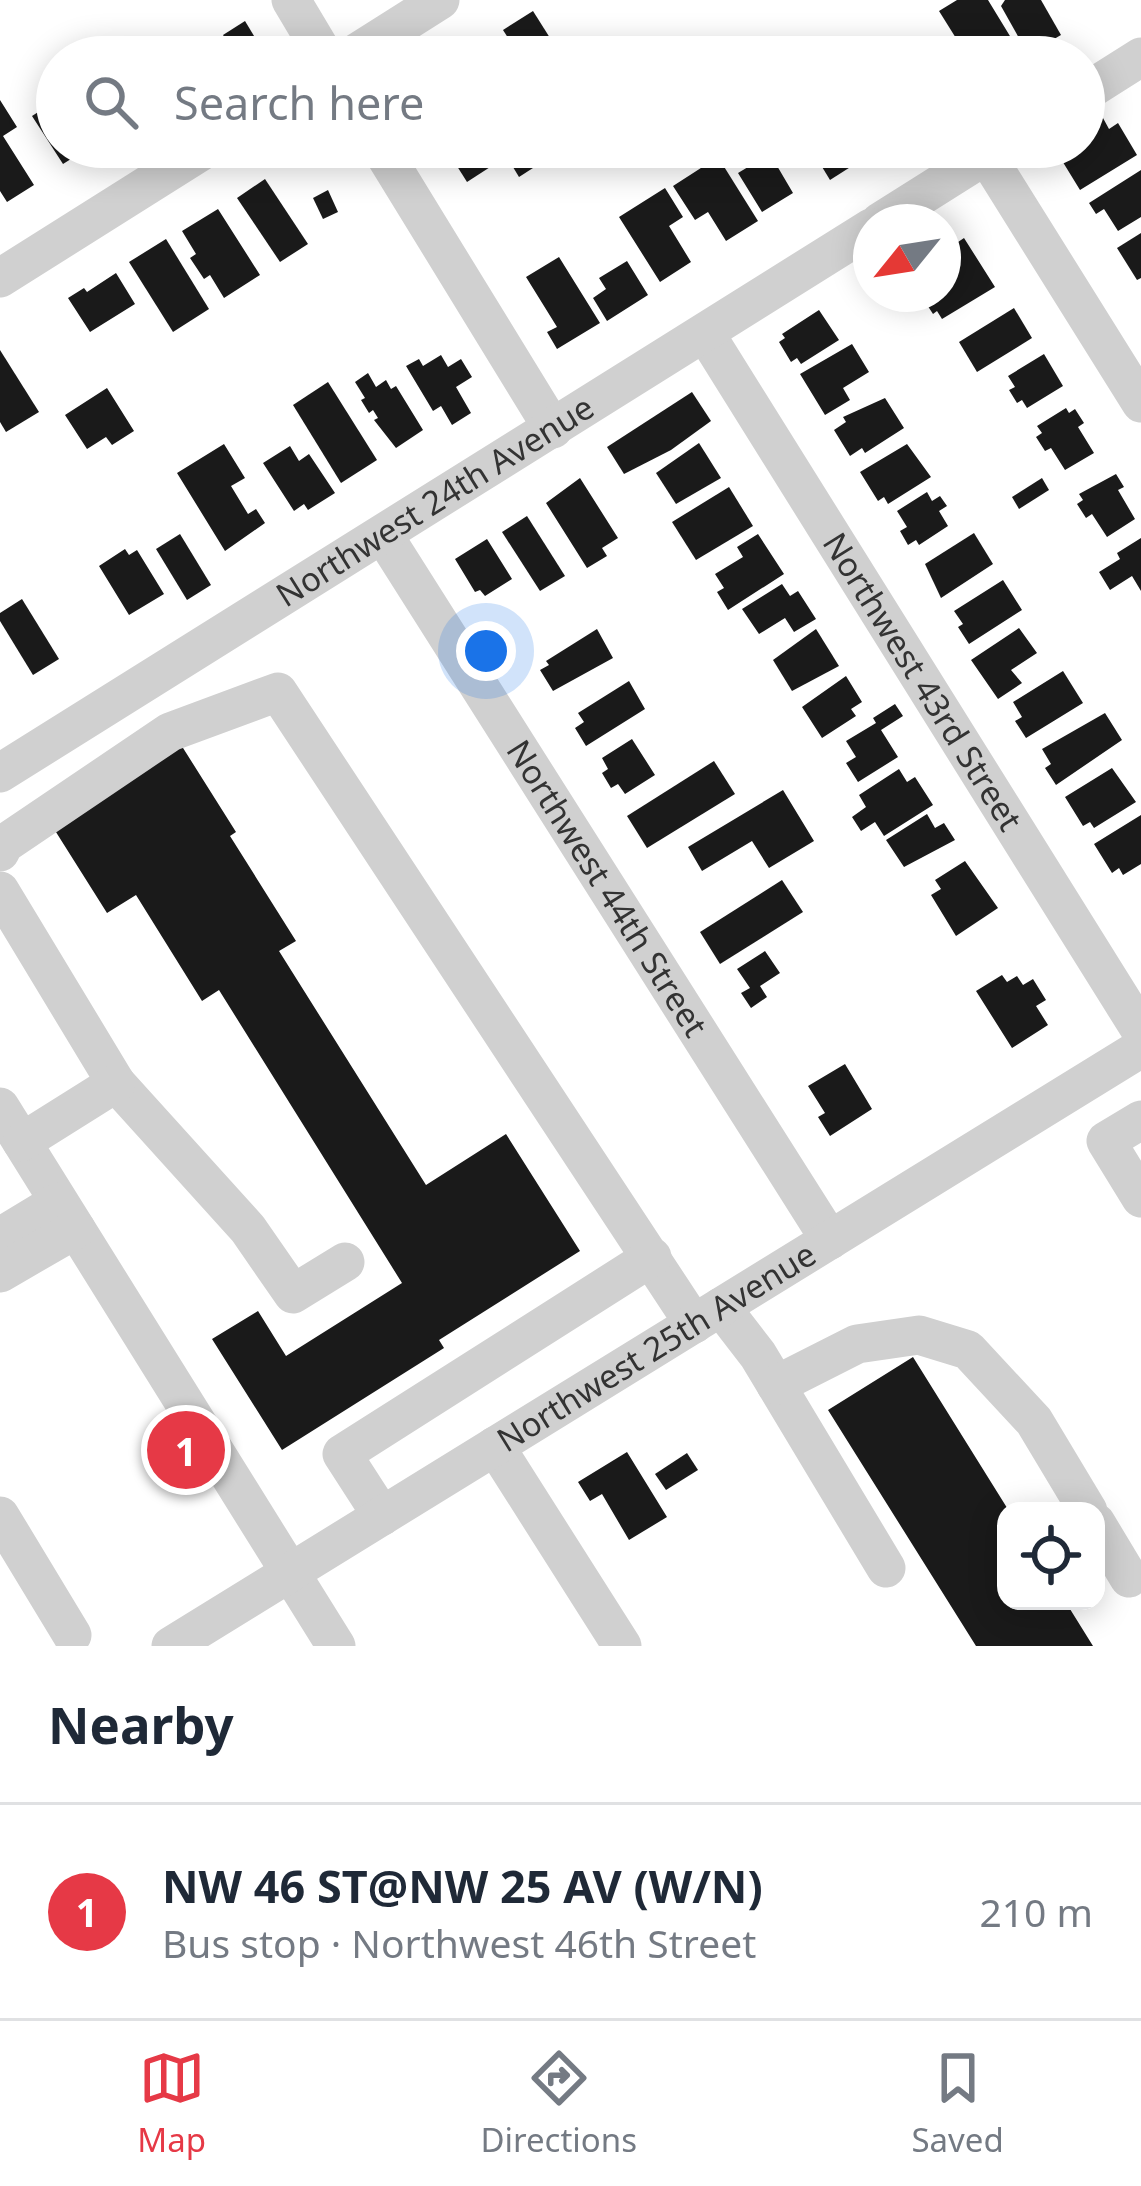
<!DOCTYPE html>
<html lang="en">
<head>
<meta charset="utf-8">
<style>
  body { margin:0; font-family:"Noto Sans",sans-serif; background:#f6f6f7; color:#1f2937 }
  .controls { position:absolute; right:36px; bottom:36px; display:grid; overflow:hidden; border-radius:24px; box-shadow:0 6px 30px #0003 }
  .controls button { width:108px; height:108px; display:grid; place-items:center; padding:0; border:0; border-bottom:3px solid #e0e1e3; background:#fff; color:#1f2937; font:60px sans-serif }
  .compass { position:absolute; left:853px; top:204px; width:108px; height:108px; border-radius:50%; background:#fff; box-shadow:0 6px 30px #0003; rotate:240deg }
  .you { position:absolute; left:486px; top:651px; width:42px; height:42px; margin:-30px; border:9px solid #fff; border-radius:50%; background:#1a73e8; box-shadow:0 0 0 18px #1a73e833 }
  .badge { display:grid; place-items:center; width:78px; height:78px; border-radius:50%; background:#e63946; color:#fff; font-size:39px; font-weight:700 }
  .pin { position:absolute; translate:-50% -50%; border:6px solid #fff; box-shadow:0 3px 12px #0006 }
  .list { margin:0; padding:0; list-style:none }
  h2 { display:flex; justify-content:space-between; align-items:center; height:156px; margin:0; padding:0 48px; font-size:51px }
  h2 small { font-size:39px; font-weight:400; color:#747a83 }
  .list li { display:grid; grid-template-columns:78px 1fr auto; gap:36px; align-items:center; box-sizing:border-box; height:216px; padding:0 48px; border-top:3px solid #e0e1e3 }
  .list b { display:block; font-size:45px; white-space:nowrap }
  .list p { margin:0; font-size:39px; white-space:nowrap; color:#747a83 }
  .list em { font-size:39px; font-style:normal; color:#747a83 }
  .icon { flex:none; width:66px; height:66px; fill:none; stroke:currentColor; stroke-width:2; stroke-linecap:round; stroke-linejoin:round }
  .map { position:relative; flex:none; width:1141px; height:1646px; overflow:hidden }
  .search { position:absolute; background:#fff; box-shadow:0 6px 30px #0003; left:36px; right:36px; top:36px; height:132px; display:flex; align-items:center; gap:30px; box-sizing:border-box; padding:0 42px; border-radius:66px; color:#747a83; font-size:45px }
  .sheet { height:372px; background:#fff }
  nav { display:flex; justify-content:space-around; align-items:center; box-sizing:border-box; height:168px; border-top:3px solid #e0e1e3; background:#fff; font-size:33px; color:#747a83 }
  nav a { display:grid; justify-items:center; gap:6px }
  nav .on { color:#e63946 }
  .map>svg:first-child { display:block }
</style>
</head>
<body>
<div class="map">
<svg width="1141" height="1646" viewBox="0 0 1141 1646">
  <rect width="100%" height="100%" fill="#fff"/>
  <g fill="#1a1a1a">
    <polygon points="957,0 988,0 1019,51 1009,57 982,57 969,37 959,43 939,11"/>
    <polygon points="1005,0 1041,0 1061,35 1028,54 1001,6"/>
    <polygon points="533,11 562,57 520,57 503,30"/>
    <polygon points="245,21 257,41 236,55 223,35"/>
    <polygon points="0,100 17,127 3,136 34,185 7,202 0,191"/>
    <polygon points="57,100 57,147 90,147 63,164 32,116"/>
    <polygon points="1103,118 1109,129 1118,123 1137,155 1080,190 1061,159 1076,150 1074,147 1084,147 1084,130"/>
    <polygon points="445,147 492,147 501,160 467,182"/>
    <polygon points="501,147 540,147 547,159 519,177"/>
    <polygon points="736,147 780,147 783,153 773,159 793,193 762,212 738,173 748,167"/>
    <polygon points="810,147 856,147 863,159 830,180"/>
    <polygon points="718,157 758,221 726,241 708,212 695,220 673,186"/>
    <polygon points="1141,170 1141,217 1118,231 1104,209 1096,214 1089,203"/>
    <polygon points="265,179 308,244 280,262 237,198"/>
    <polygon points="665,188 683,217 669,226 691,262 660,282 619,217"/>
    <polygon points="328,190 338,212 323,219 313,198"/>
    <polygon points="218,209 260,275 224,298 210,275 204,279 190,258 196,254 182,231"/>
    <polygon points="1141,233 1141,278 1137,280 1117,248"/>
    <polygon points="964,238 995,287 942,319 937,311 933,314 920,294 943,294 943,252"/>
    <polygon points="166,239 209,309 173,332 129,262"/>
    <polygon points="559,257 600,323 557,349 547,332 557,327 526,277"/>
    <polygon points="627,261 648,295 607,321 593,298 606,289 599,278"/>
    <polygon points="116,273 135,304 90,332 68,298 84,288 87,292"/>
    <polygon points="1014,308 1032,338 977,372 959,342"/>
    <polygon points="819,310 839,340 801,364 797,358 791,362 779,342 785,338 782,334"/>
    <polygon points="852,344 869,372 843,388 850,400 825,415 800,374"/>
    <polygon points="0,350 39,412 6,432 0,422"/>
    <polygon points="1044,354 1063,386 1027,408 1022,400 1017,403 1009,390 1015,387 1008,376"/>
    <polygon points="441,355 448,367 461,359 472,377 456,387 471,413 452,425 441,406 433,411 406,366 419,359 423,366"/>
    <polygon points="368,373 376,387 386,380 391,389 396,386 423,430 396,448 374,420 378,418 373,410 369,413 361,400 365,398 355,382"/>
    <polygon points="328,382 377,460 341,483 293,405"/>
    <polygon points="107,388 134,431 112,445 106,437 87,449 65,415"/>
    <polygon points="692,392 711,421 671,450 624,474 607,447"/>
    <polygon points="885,398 904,428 865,453 862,448 850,456 834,430 846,422 843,417"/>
    <polygon points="1066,408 1069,413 1075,409 1084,423 1078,427 1094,453 1065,470 1051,448 1045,451 1036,437 1042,433 1037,426"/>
    <polygon points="699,443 721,478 676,504 656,473"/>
    <polygon points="224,444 245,478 231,486 248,514 256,509 265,523 225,551 177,473"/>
    <polygon points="907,444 931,477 888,504 884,497 878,501 860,472"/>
    <polygon points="290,446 299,461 309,454 335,493 308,510 304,504 294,511 263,463"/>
    <polygon points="1116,474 1124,487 1118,490 1135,519 1107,537 1092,514 1086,518 1077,504 1083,500 1079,494"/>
    <polygon points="580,478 618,538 602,548 607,556 587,568 546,503"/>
    <polygon points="1042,478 1049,490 1019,509 1012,497"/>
    <polygon points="729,487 753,526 696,560 672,522"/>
    <polygon points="927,492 932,501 940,496 947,506 939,511 948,526 919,545 916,540 908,545 900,531 907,527 897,511"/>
    <polygon points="527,516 565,576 540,591 502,532"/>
    <polygon points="974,533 993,564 941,598 925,564"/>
    <polygon points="180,534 211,585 187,600 156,549"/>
    <polygon points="758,534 784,574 728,610 717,592 724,588 715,574 743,557 737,547"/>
    <polygon points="1141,538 1141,591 1132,576 1110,590 1099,572 1120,559 1117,553"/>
    <polygon points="487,539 512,579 485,596 480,590 475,592 455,559"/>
    <polygon points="125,549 129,555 137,550 164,594 129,615 99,566"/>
    <polygon points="1003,580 1022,610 969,644 958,627 963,624 954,611"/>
    <polygon points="782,584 790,596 798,591 816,619 794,632 785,618 759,634 742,609"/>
    <polygon points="22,599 59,659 33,675 0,621 0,613"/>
    <polygon points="1019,628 1037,653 1011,670 1022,683 998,699 971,660"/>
    <polygon points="597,629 613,658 553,691 540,670 549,665 546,661"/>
    <polygon points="816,629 839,666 792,691 773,660"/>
    <polygon points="1063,671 1083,703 1026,738 1015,721 1022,717 1013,702"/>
    <polygon points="846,676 862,702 851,709 856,716 822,738 802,707"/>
    <polygon points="629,681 645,709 586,746 575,728 584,722 578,713"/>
    <polygon points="895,704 903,716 881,730 898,757 858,782 846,763 856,757 846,741 876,723 873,718"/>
    <polygon points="1105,713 1122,740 1056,785 1045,768 1051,764 1042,749"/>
    <polygon points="632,739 655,775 625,794 618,784 611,788 602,773 608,769 602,758"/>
    <polygon points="178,740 236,832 230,836 296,941 279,951 426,1185 506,1134 580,1251 439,1340 444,1348 282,1450 212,1339 258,1311 286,1356 402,1283 219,990 202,1001 136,895 107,913 49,821"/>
    <polygon points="714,761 735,794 647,848 627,816"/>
    <polygon points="1112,768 1136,802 1094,828 1090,822 1083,826 1065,797"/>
    <polygon points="899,769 907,782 915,777 933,805 884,836 875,822 861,831 852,817 866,807 859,795"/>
    <polygon points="783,790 814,841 769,868 752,841 702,871 688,847"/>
    <polygon points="927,814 935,828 944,823 955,840 904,867 886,840"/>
    <polygon points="1141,815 1141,864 1123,875 1119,868 1112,873 1094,844"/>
    <polygon points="965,861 998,908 956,936 931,895 941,889 935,880"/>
    <polygon points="782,880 803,912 720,964 700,932"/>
    <polygon points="765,951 780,973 760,986 767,997 751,1008 741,993 750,988 737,969"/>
    <polygon points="1002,975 1007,982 1017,976 1023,985 1033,979 1046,1000 1036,1006 1048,1025 1012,1048 976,991"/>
    <polygon points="845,1064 872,1109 830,1136 818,1117 825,1113 808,1086"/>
    <polygon points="913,1357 1009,1511 1006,1601 1065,1601 1093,1646 976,1646 828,1410"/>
    <polygon points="627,1452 667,1517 629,1540 602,1494 590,1501 578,1482"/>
    <polygon points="687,1453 698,1470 666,1490 655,1474"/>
  </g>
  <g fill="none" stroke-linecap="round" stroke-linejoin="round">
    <g stroke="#d0d0d0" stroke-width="39">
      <polyline points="291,0 325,57"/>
      <polyline points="350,57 440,0"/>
      <polyline points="1084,93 1141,57"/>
      <polyline points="380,147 553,429"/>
      <polyline points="986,155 1141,403"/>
      <polyline points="880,222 999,147"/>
      <polyline points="0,278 208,147"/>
      <path id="s1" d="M 705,333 L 1141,1031"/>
      <path id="s2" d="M 384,536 L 830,1240"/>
      <path id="s3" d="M 0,773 L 871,228"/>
      <polyline points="0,852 4,844 170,732 278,692 694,1324"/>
      <polyline points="0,891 116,1083 248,1229 293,1294 345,1262"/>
      <polyline points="0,1107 336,1646"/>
      <polyline points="1141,1120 1106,1141 1141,1198"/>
      <polyline points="22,1142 116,1083"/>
      <polyline points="0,1237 58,1202"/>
      <polyline points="0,1273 76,1229"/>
      <polyline points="721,1307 758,1355 886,1568"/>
      <polyline points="776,1385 857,1344 919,1335 968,1350 1034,1421 1088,1511"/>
      <polyline points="495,1446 622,1646"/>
      <polyline points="0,1516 72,1635"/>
      <polyline points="382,1516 342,1454 652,1257"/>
      <polyline points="1096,1523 1129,1578"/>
      <path id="s4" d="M 171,1646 L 1141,1048"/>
    </g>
  </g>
  <g text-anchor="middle" stroke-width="12" stroke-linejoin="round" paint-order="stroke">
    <g font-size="33" fill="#333" stroke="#fff">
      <text dy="12" stroke="none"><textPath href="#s3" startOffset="513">Northwest 24th Avenue</textPath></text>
      <text dy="12" stroke="none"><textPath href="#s1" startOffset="411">Northwest 43rd Street</textPath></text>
      <text dy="12" stroke="none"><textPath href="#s2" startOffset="417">Northwest 44th Street</textPath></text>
      <text dy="12" stroke="none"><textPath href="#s4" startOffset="570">Northwest 25th Avenue</textPath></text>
    </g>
  </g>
</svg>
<div class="controls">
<button><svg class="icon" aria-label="locate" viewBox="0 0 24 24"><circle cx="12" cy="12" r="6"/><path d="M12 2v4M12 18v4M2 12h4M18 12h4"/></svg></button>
</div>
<svg class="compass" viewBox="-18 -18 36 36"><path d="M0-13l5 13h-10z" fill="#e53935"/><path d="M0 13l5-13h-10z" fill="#747a83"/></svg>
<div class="you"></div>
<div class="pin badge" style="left:186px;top:1450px">1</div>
<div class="search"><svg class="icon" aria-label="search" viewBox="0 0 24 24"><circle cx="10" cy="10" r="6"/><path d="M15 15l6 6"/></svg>Search here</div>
</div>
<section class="sheet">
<h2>Nearby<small></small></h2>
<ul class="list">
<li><span class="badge">1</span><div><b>NW 46 ST@NW 25 AV (W/N)</b><p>Bus stop · Northwest 46th Street</p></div><em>210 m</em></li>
</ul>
</section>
<nav>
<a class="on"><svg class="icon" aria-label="map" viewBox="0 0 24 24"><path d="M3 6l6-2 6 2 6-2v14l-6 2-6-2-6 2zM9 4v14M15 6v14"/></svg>Map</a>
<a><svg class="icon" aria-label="directions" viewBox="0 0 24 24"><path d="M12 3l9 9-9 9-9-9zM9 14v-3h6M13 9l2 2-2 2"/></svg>Directions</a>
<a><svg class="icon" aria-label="saved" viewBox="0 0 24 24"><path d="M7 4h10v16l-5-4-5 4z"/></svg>Saved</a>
</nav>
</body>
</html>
